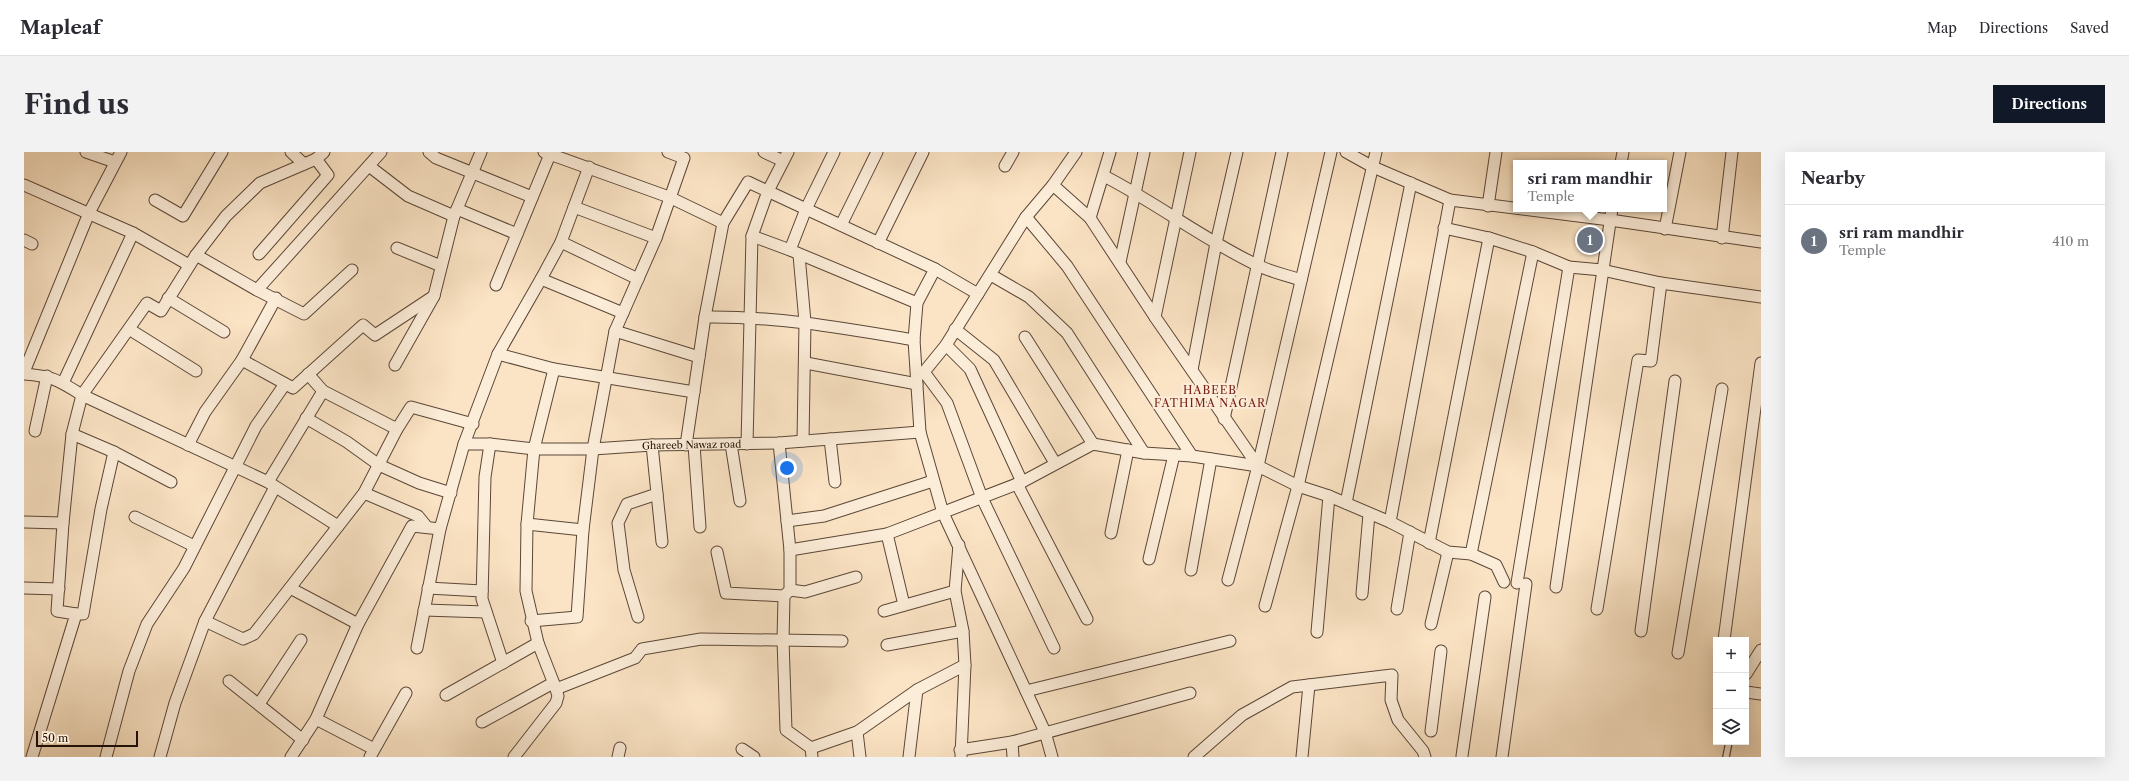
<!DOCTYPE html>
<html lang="en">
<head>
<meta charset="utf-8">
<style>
  body { margin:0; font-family:"Libre Caslon Text",serif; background:#f2f2f3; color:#2b2b33 }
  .controls { position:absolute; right:12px; bottom:12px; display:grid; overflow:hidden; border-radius:0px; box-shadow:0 4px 16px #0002 }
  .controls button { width:36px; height:36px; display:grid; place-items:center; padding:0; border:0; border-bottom:1px solid #e1e1e2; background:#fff; color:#2b2b33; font:20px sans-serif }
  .scale { position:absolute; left:12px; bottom:10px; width:102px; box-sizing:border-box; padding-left:4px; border:2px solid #261308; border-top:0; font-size:11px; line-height:14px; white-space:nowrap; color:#261308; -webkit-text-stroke:3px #fcedd9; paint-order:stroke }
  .you { position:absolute; left:763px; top:316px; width:14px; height:14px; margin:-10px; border:3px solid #fff; border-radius:50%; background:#1a73e8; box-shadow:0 0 0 6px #1a73e833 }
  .badge { display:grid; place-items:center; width:26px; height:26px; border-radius:50%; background:#111827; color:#fff; font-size:13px; font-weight:700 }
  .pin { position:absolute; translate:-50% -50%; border:2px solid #fff; box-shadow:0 1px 4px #0006 }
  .popup { position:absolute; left:1489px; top:8px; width:154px; height:52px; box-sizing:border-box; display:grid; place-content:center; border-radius:0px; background:#fff; filter:drop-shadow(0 1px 3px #0005); font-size:13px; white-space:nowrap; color:#7c7c81 }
  .popup b { font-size:15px; color:#2b2b33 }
  .popup::after { content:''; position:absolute; left:50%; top:100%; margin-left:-8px; border:8px solid transparent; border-top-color:#fff }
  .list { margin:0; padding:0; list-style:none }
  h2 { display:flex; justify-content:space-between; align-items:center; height:52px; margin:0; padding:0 16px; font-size:17px }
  h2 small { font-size:13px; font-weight:400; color:#7c7c81 }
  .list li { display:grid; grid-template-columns:26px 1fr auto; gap:12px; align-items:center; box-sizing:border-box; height:72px; padding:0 16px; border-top:1px solid #e1e1e2 }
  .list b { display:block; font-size:15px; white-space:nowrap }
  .list p { margin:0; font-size:13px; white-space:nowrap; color:#7c7c81 }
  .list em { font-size:13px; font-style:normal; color:#7c7c81 }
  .icon { flex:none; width:22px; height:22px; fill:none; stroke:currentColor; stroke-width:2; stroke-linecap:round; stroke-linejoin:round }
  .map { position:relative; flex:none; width:1737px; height:605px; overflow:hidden; border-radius:0px }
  header { display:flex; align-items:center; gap:24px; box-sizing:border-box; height:56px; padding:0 20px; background:#fff; border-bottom:1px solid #e1e1e2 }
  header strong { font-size:19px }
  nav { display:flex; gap:22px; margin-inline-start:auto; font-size:14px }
  .intro { display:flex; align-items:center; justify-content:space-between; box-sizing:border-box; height:96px; padding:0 24px }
  h1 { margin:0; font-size:28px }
  .button { padding:10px 18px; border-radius:0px; background:#111827; color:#fff; font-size:14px; font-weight:700 }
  main { display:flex; gap:24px; padding:0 24px }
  aside { flex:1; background:#fff; border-radius:0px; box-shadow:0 4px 16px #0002 }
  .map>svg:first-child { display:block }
</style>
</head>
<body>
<header>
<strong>Mapleaf</strong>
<nav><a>Map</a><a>Directions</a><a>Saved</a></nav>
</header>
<div class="intro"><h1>Find us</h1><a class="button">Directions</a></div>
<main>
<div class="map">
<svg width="1737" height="605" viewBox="0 0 1737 605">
  <rect width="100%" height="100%" fill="#fbe4c5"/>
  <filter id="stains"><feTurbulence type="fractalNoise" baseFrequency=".005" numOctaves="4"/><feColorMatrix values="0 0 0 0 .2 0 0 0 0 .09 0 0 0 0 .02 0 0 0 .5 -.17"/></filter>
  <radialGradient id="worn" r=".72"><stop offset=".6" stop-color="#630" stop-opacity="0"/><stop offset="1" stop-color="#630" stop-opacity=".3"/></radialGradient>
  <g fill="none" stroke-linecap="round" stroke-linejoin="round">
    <defs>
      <polyline id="service" points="1702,605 1705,590"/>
      <g id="minor">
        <polyline points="62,0 91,10"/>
        <polyline points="267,0 280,12"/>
        <polyline points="405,0 412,6 508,45"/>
        <polyline points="520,0 645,45 699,71"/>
        <polyline points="740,0 759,9"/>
        <polyline points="1322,0 1349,15 1426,48 1586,68 1737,90"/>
        <polyline points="1597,11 1599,0"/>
        <polyline points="345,14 384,44 430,64"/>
        <polyline points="981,14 989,0"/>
        <path d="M 1080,24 C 1133,51 1180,88 1233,113 C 1247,120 1262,123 1277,128"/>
        <polyline points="0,33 109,81 39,231"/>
        <polyline points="1029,33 1066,66 1131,165 1234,314"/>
        <polyline points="131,48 159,64 198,0"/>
        <polyline points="1464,54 1472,0"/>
        <polyline points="550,55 632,86"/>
        <polyline points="433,57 493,82"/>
        <polyline points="1002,65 1043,114 1168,304"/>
        <polyline points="1066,66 1086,0"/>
        <polyline points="817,73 853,0"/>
        <polyline points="1420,76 1465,86 1509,100 1545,115 1578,118 1637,131 1737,145"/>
        <polyline points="1641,77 1656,0"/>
        <polyline points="109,81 165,113"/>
        <polyline points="728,84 766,98 893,151"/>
        <polyline points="1698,86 1708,0"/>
        <polyline points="0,88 8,92"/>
        <polyline points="537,90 614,127"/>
        <polyline points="854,91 899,0"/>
        <polyline points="373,96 417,114"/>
        <polyline points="766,98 782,57 810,0"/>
        <polyline points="235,102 304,23 292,7"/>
        <polyline points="172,103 233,138 280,162 328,118"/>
        <polyline points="775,103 781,170 779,289"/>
        <polyline points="1096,110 1120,0"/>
        <polyline points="911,117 954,142"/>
        <polyline points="967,123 1005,145 1043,181 1120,301"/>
        <polyline points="517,127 599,161"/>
        <polyline points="472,133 527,0"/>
        <polyline points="233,138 357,0"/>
        <polyline points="144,146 200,180"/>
        <polyline points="252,146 218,208 269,236 339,173 351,183 410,144"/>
        <path d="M 681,165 C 753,164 819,176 890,188"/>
        <polyline points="1131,165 1166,0"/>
        <polyline points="105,177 172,219"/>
        <polyline points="931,177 970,208 1031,311"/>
        <polyline points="591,179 675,205"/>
        <polyline points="1001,185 1069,292"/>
        <polyline points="922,193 946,217 998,330"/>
        <polyline points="474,202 530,217 670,240"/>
        <polyline points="782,211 893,232"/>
        <polyline points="371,213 410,144 430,64 457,0"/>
        <polyline points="530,217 510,297 503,372 502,439 514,491 532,537 611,506 618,497 677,487 818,489"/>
        <polyline points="1168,218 1192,91 1213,0"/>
        <polyline points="0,220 65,61 97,0"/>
        <polyline points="900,220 923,251 958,346 1030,496"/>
        <path d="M 0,222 C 28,224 34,228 58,243 L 244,330 L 314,374"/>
        <polyline points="284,222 299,239 373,277"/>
        <polyline points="895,223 900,220 922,193 1002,65 1029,33 1052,0"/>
        <polyline points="282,266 323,290 355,313 395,331 427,341"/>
        <polyline points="1200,267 1258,0"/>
        <polyline points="11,279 23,224"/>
        <polyline points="48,282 90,300 147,330"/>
        <polyline points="806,287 811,330"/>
        <polyline points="755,291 766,398 766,438 760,444 759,488 762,578 787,596 788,605"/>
        <path id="s1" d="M 440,292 L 466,292 L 510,297 L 569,297 L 628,293 L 755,291 L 896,280"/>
        <polyline points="466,292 461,325 458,447 479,511"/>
        <polyline points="707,292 716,349"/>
        <polyline points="723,292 728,84 744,39 764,0"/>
        <polyline points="164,293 181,260 218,208"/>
        <polyline points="628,293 638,390"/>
        <polyline points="662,293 681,165 699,71 724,30 911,117 893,151 890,188 896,280 919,361 1002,539 1021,580 1028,605"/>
        <polyline points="670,293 676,375"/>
        <polyline points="244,330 299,239"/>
        <polyline points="993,332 1063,467"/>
        <polyline points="340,341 394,364 403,375"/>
        <polyline points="1322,351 1387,31"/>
        <polyline points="111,365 170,394"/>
        <polyline points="763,369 800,364 909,329"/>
        <polyline points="0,370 39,371"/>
        <polyline points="1366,370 1426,48"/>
        <polyline points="503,372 559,378"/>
        <polyline points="1087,381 1104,298"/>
        <polyline points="863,382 880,453"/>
        <polyline points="1405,391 1465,86"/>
        <polyline points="935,393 931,439 939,479 941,513 937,604"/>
        <polyline points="766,398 863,382 998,330 1069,292 1120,301 1168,304 1234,314 1274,334 1305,344 1366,370 1424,400 1447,402 1472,413 1480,430"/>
        <polyline points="693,400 702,441 760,444"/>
        <polyline points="1447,402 1509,100"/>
        <polyline points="1125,407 1150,303"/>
        <polyline points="1167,418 1187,307"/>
        <polyline points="1204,428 1234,314 1307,0"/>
        <polyline points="1493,431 1545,115"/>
        <polyline points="1532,435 1588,57"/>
        <polyline points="0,436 35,437"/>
        <polyline points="266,436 334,472"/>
        <polyline points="404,436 458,439"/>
        <polyline points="766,438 781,440 832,425"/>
        <polyline points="1338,442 1345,362"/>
        <polyline points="1241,454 1274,334 1352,0"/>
        <polyline points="1373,457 1386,380"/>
        <polyline points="1573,457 1614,208 1627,209 1637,131"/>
        <polyline points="400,458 462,460"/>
        <polyline points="860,459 931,439"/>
        <polyline points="52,462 59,462 77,357 90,300"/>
        <polyline points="614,465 600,418 594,371 603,352 633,342"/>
        <polyline points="181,469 219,487 230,482 340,341 373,277 387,255 449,272"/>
        <polyline points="507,469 553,465 559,378 569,297 591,179 632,86 660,6 644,0"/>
        <polyline points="1407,472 1424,400"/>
        <polyline points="1617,479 1651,229"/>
        <polyline points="1293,480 1305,344"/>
        <polyline points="1700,488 1737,211"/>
        <polyline points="863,493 939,479"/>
        <polyline points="393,496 416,377 440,292 474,202 517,127 537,90 565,15"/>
        <polyline points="1654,501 1698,237"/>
        <polyline points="1722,522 1737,498"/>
        <polyline points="205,529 279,588"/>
        <polyline points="1002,539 1206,489"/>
        <polyline points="1722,540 1737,542"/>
        <polyline points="422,543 514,491"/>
        <polyline points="235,552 277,488"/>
        <polyline points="292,567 350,597"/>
        <polyline points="458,570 529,531"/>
        <polyline points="1407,579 1417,499"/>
        <polyline points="833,580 836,605"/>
        <polyline points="988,590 989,605"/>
        <polyline points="787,596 833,580 893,538 941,513"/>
        <polyline points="718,597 730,605"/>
        <polyline points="936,598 988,590 1166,541"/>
        <polyline points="1438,604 1461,445"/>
        <polyline points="8,605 52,462 33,459 39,371 48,282 58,243 123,151 137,159 172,103 202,64 236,31 292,7 300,0"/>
        <polyline points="82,605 105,519 123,472 160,416 232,274 261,232"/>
        <polyline points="136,605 151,551 181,469 251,335"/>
        <polyline points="267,605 292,567 334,472 388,374 416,377"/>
        <polyline points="346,605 382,541"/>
        <polyline points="490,605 532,551 534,544 532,537"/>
        <polyline points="594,605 596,596"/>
        <polyline points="885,605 893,538"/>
        <polyline points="1170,605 1218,563 1268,535 1368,523 1367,548 1374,568 1399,599 1401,605"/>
        <polyline points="1278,605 1285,533"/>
        <polyline points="1478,605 1502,432"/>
      </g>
    </defs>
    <use href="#service" stroke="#5b4737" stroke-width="8"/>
    <use href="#minor" stroke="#5b4737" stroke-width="13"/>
    <use href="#service" stroke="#fcedd9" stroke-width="5.5"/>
    <use href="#minor" stroke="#fcedd9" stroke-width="11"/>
  </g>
  <g text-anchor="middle" stroke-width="4" stroke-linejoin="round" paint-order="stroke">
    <g font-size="10" fill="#261308" stroke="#fcedd9">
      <text dy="4" stroke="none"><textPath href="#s1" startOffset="228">Ghareeb Nawaz road</textPath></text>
    </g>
    <g font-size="11" letter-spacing="1" fill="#7a1f14" stroke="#fcedd9">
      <text x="1186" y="242">HABEEB<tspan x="1186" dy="13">FATHIMA NAGAR</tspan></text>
    </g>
  </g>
  <rect width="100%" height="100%" filter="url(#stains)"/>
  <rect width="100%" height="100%" fill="url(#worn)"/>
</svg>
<div class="controls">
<button>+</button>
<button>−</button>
<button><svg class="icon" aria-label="layers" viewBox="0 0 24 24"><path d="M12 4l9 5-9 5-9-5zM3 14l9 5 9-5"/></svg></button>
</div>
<div class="scale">50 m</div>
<div class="you"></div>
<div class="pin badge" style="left:1566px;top:88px;background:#6b7280">1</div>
<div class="popup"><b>sri ram mandhir</b>Temple</div>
</div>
<aside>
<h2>Nearby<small></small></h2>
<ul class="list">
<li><span class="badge" style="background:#6b7280">1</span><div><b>sri ram mandhir</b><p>Temple</p></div><em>410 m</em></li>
</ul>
</aside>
</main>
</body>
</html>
